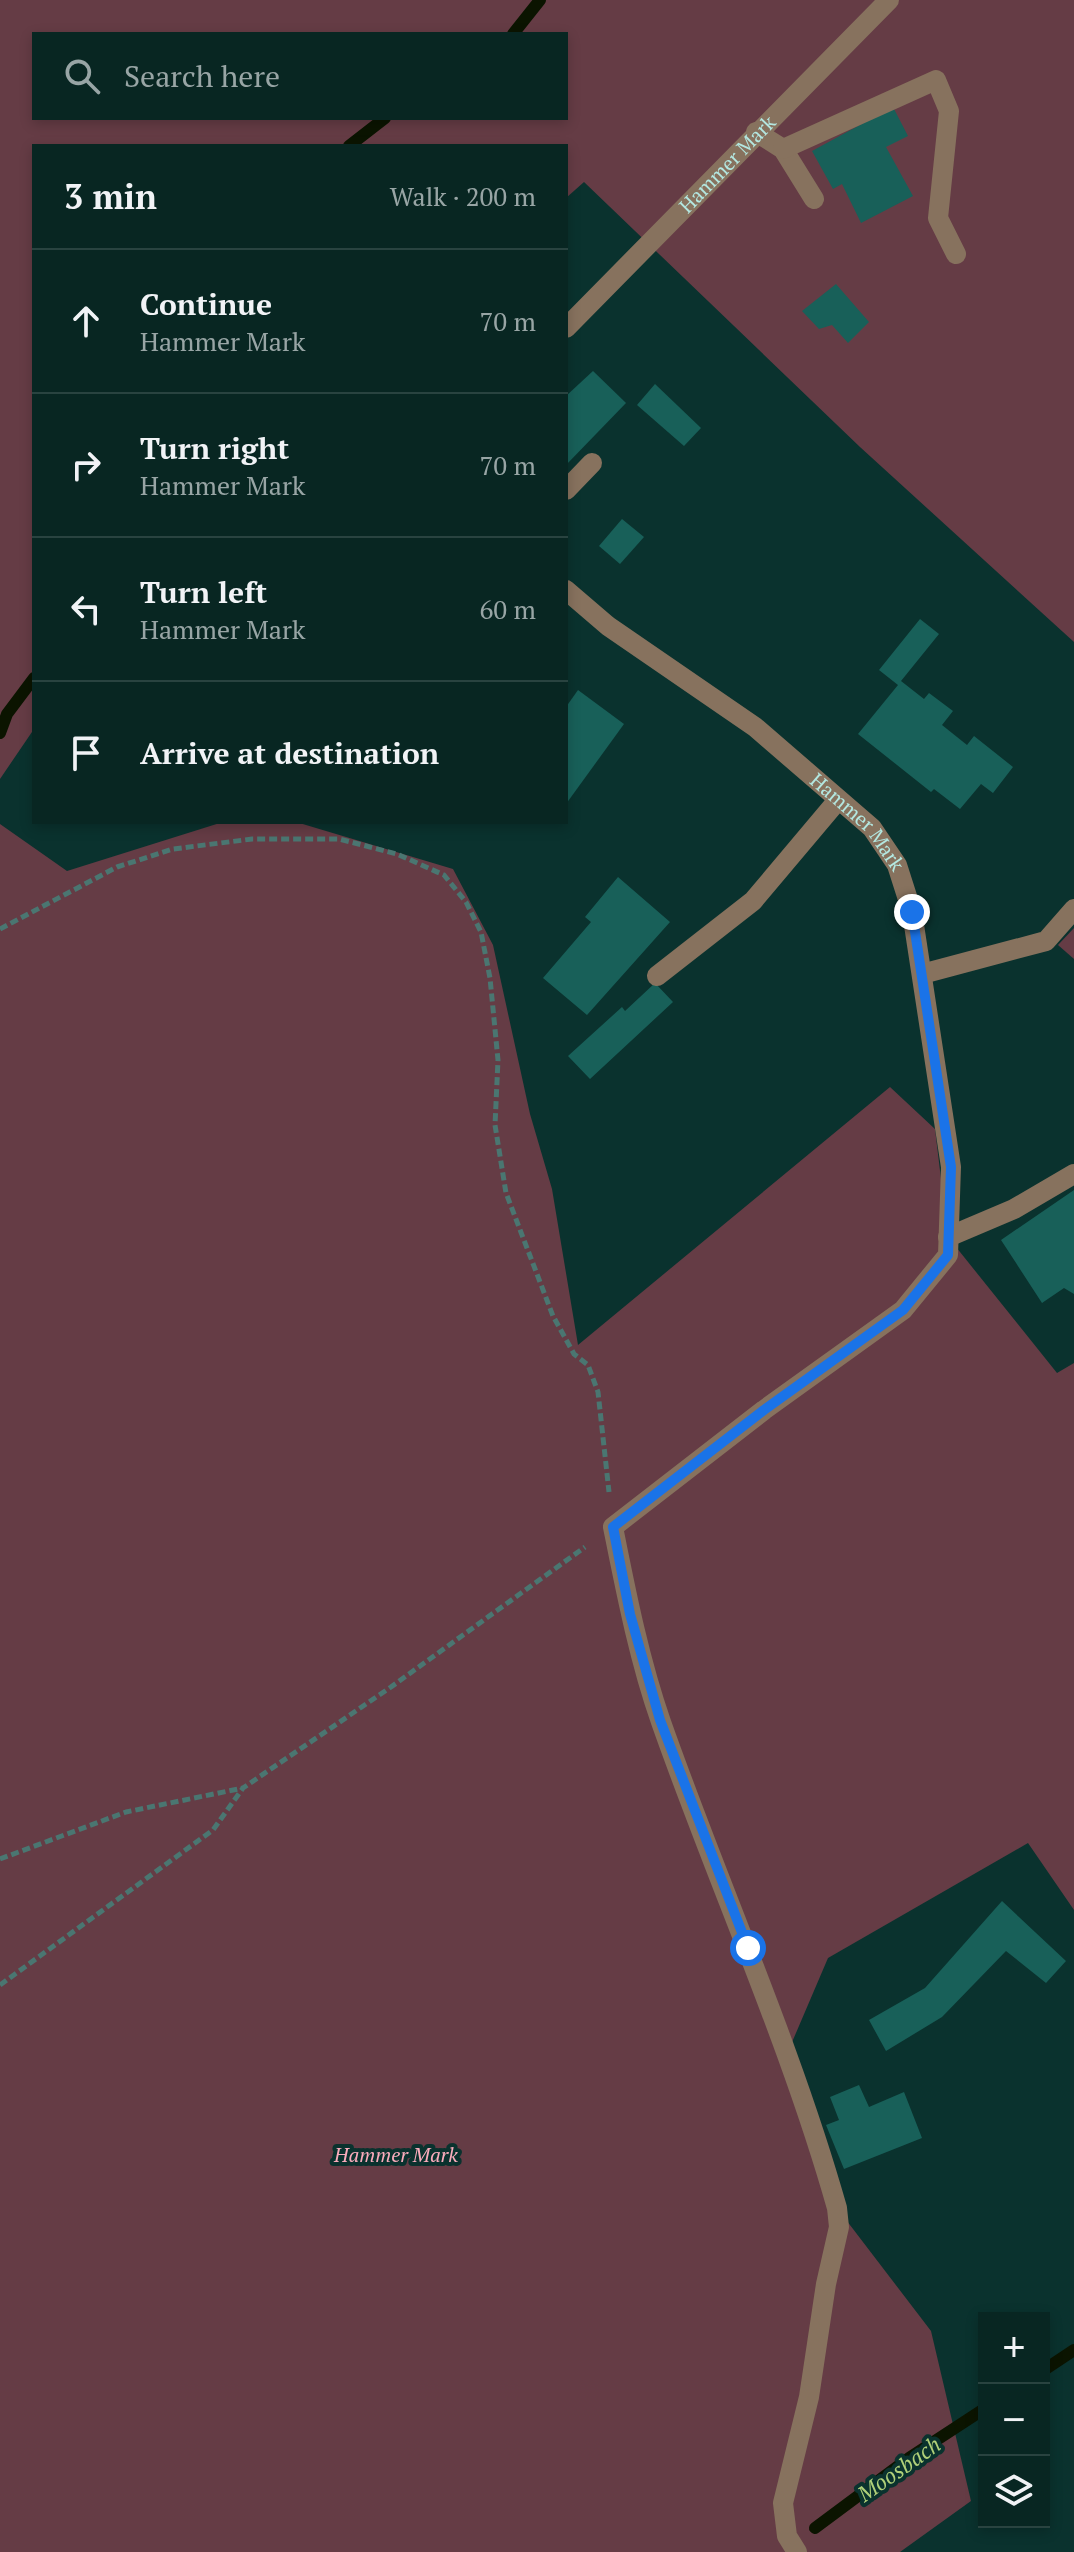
<!DOCTYPE html>
<html lang="en">
<head>
<meta charset="utf-8">
<style>
  body { margin:0; font-family:"PT Serif",serif; background:#16322f; color:#f1f3f6 }
  .controls { position:absolute; right:24px; bottom:24px; display:grid; overflow:hidden; border-radius:0px; box-shadow:0 4px 12px #0003 }
  .controls button { width:72px; height:72px; display:grid; place-items:center; padding:0; border:0; border-bottom:2px solid #294340; background:#082622; color:#f1f3f6; font:40px sans-serif }
  .stop { position:absolute; width:24px; height:24px; margin:-18px; border:6px solid #1a73e8; border-radius:50%; background:#fff }
  .stop.end { background:#1a73e8; border-color:#fff; box-shadow:0 2px 8px #0008 }
  .list { margin:0; padding:0; list-style:none }
  h2 { display:flex; justify-content:space-between; align-items:center; height:104px; margin:0; padding:0 32px; font-size:34px }
  h2 small { font-size:26px; font-weight:400; color:#98a5a5 }
  .list li { display:grid; grid-template-columns:52px 1fr auto; gap:24px; align-items:center; box-sizing:border-box; height:144px; padding:0 32px; border-top:2px solid #294340 }
  .list b { display:block; font-size:30px; white-space:nowrap }
  .list p { margin:0; font-size:26px; white-space:nowrap; color:#98a5a5 }
  .list em { font-size:26px; font-style:normal; color:#98a5a5 }
  .icon { flex:none; width:44px; height:44px; fill:none; stroke:currentColor; stroke-width:2; stroke-linecap:round; stroke-linejoin:round }
  .map { position:relative; flex:none; width:1074px; height:2552px; overflow:hidden }
  .search { position:absolute; background:#082622; box-shadow:0 4px 12px #0003; left:32px; top:32px; width:536px; height:88px; display:flex; align-items:center; gap:20px; box-sizing:border-box; padding:0 28px; border-radius:0px; color:#98a5a5; font-size:30px }
  .panel { position:absolute; background:#082622; box-shadow:0 4px 12px #0003; left:32px; top:144px; width:536px; height:680px; border-radius:0px }
  .map>svg:first-child { display:block }
</style>
</head>
<body>
<div class="map">
<svg width="1074" height="2552" viewBox="0 0 1074 2552">
  <rect width="100%" height="100%" fill="#0a322e"/>
  <g fill="#653c45" fill-rule="evenodd">
    <path d="M 0,0 L 1074,0 L 1074,642 L 860,447 L 584,182 L 566,198 L 566,146 L 34,146 L 34,729 L 0,779 ZM 34,34 L 566,34 L 566,118 L 34,118 Z"/>
    <polygon points="223,822 296,822 453,869 493,945 530,1114 552,1189 578,1345 890,1087 935,1129 948,1237 1057,1373 1074,1363 1074,1910 1028,1843 828,1958 784,2061 824,2191 931,2331 971,2501 900,2552 0,2552 0,824 67,871"/>
    <polygon points="1074,928 1074,959 1058,945"/>
  </g>
  <g fill="none" stroke-linecap="round" stroke-linejoin="round">
    <g stroke="#0b1400" stroke-width="12">
      <polyline points="513,34 540,0"/>
      <polyline points="349,146 385,118"/>
      <polyline points="0,733 7,714 34,678"/>
      <polyline points="1044,2370 1074,2350"/>
      <polyline points="815,2528 909,2458 984,2409"/>
    </g>
  </g>
  <g fill="#186059">
    <polygon points="893,107 908,136 886,147 913,196 861,223 842,184 833,189 812,151"/>
    <polygon points="836,284 869,322 848,343 832,325 819,329 802,311"/>
    <polygon points="593,371 626,403 566,465 566,396"/>
    <polygon points="655,384 701,428 684,446 637,405"/>
    <polygon points="622,519 644,537 620,564 599,546"/>
    <polygon points="920,619 939,634 901,681 924,699 929,693 953,711 942,725 967,745 974,736 1013,767 993,793 981,784 960,809 934,789 931,792 858,734 898,685 879,670"/>
    <polygon points="578,690 624,724 566,804 566,707"/>
    <polygon points="618,877 670,922 587,1015 543,978 591,922 585,917"/>
    <polygon points="655,983 673,1002 590,1079 568,1056 622,1007 625,1011"/>
    <polygon points="1074,1190 1074,1294 1064,1288 1042,1303 1001,1240"/>
    <polygon points="1002,1901 1066,1961 1046,1983 1006,1951 942,2017 886,2051 869,2020 925,1988"/>
    <polygon points="859,2085 869,2107 904,2092 922,2138 844,2169 826,2125 839,2120 830,2097"/>
  </g>
  <g fill="none" stroke-linecap="round" stroke-linejoin="round">
    <g stroke="#4a7671" stroke-width="5" stroke-dasharray="8 4" stroke-linecap="butt">
      <polyline points="0,929 117,867 173,849 252,839 339,839 397,854 444,875 466,902 481,932 490,978 498,1060 495,1125 506,1193 553,1316 574,1354 588,1365 598,1392 609,1492"/>
      <polyline points="0,1859 126,1812 243,1788"/>
      <polyline points="0,1985 213,1830 243,1788 391,1687 585,1547"/>
    </g>
    <g stroke="#87725e" stroke-width="20">
      <polyline points="756,132 783,149 814,199"/>
      <polyline points="783,149 936,80 949,111 938,218 956,254"/>
      <path id="s1" d="M 566,328 L 889,0"/>
      <polyline points="566,490 592,463"/>
      <path id="s2" d="M 566,590 L 608,626 L 755,727 L 872,828 L 897,865 L 912,912 L 951,1167 L 948,1255 L 903,1310 L 764,1410 L 613,1527 C 626,1592 639,1659 661,1722 C 718,1884 790,2042 837,2208 L 839,2227 L 826,2284 L 809,2397 L 783,2503 L 787,2536 L 797,2552"/>
      <polyline points="922,974 1046,941 1074,909"/>
      <polyline points="657,976 753,901 838,800"/>
      <polyline points="948,1237 1014,1209 1074,1174"/>
    </g>
  </g>
  <g fill="none" stroke-linecap="round" stroke-linejoin="round">
    <polyline stroke="#1a73e8" stroke-width="10" points="748,1948 660,1720 630,1614 613,1527 764,1410 903,1310 948,1255 951,1167 912,912"/>
  </g>
  <g text-anchor="middle" stroke-width="8" stroke-linejoin="round" paint-order="stroke">
    <g font-size="20" fill="#b3e7e0" stroke="#0a322e">
      <text dy="7" stroke="none"><textPath href="#s1" startOffset="230">Hammer Mark</textPath></text>
      <text dy="7" stroke="none"><textPath href="#s2" startOffset="374">Hammer Mark</textPath></text>
    </g>
    <g font-size="20" font-style="italic" fill="#faacbc" stroke="#0a322e">
      <text x="396" y="2162">Hammer Mark</text>
    </g>
    <g font-size="22" font-style="italic" fill="#b0d079" stroke="#0a322e">
      <text transform="translate(899 2469) rotate(-35)" y="8">Moosbach</text>
    </g>
  </g>
</svg>
<div class="controls">
<button>+</button>
<button>−</button>
<button><svg class="icon" aria-label="layers" viewBox="0 0 24 24"><path d="M12 4l9 5-9 5-9-5zM3 14l9 5 9-5"/></svg></button>
</div>
<div class="stop" style="left:748px;top:1948px"></div>
<div class="stop end" style="left:912px;top:912px"></div>
<div class="search"><svg class="icon" aria-label="search" viewBox="0 0 24 24"><circle cx="10" cy="10" r="6"/><path d="M15 15l6 6"/></svg>Search here</div>
<section class="panel">
<h2>3 min<small>Walk · 200 m</small></h2>
<ul class="list">
<li><svg class="icon" aria-label="ahead" viewBox="0 0 24 24"><path d="M12 20V5M6 11l6-6 6 6"/></svg><div><b>Continue</b><p>Hammer Mark</p></div><em>70 m</em></li>
<li><svg class="icon" aria-label="right" viewBox="0 0 24 24"><path d="M7 20v-9h11M14 6l5 5-5 5"/></svg><div><b>Turn right</b><p>Hammer Mark</p></div><em>70 m</em></li>
<li><svg class="icon" aria-label="left" viewBox="0 0 24 24"><path d="M17 20v-9H6M10 6l-5 5 5 5"/></svg><div><b>Turn left</b><p>Hammer Mark</p></div><em>60 m</em></li>
<li><svg class="icon" aria-label="arrive" viewBox="0 0 24 24"><path d="M6 21V4h12l-3 4 3 4H6"/></svg><div><b>Arrive at destination</b></div></li>
</ul>
</section>
</div>
</body>
</html>
